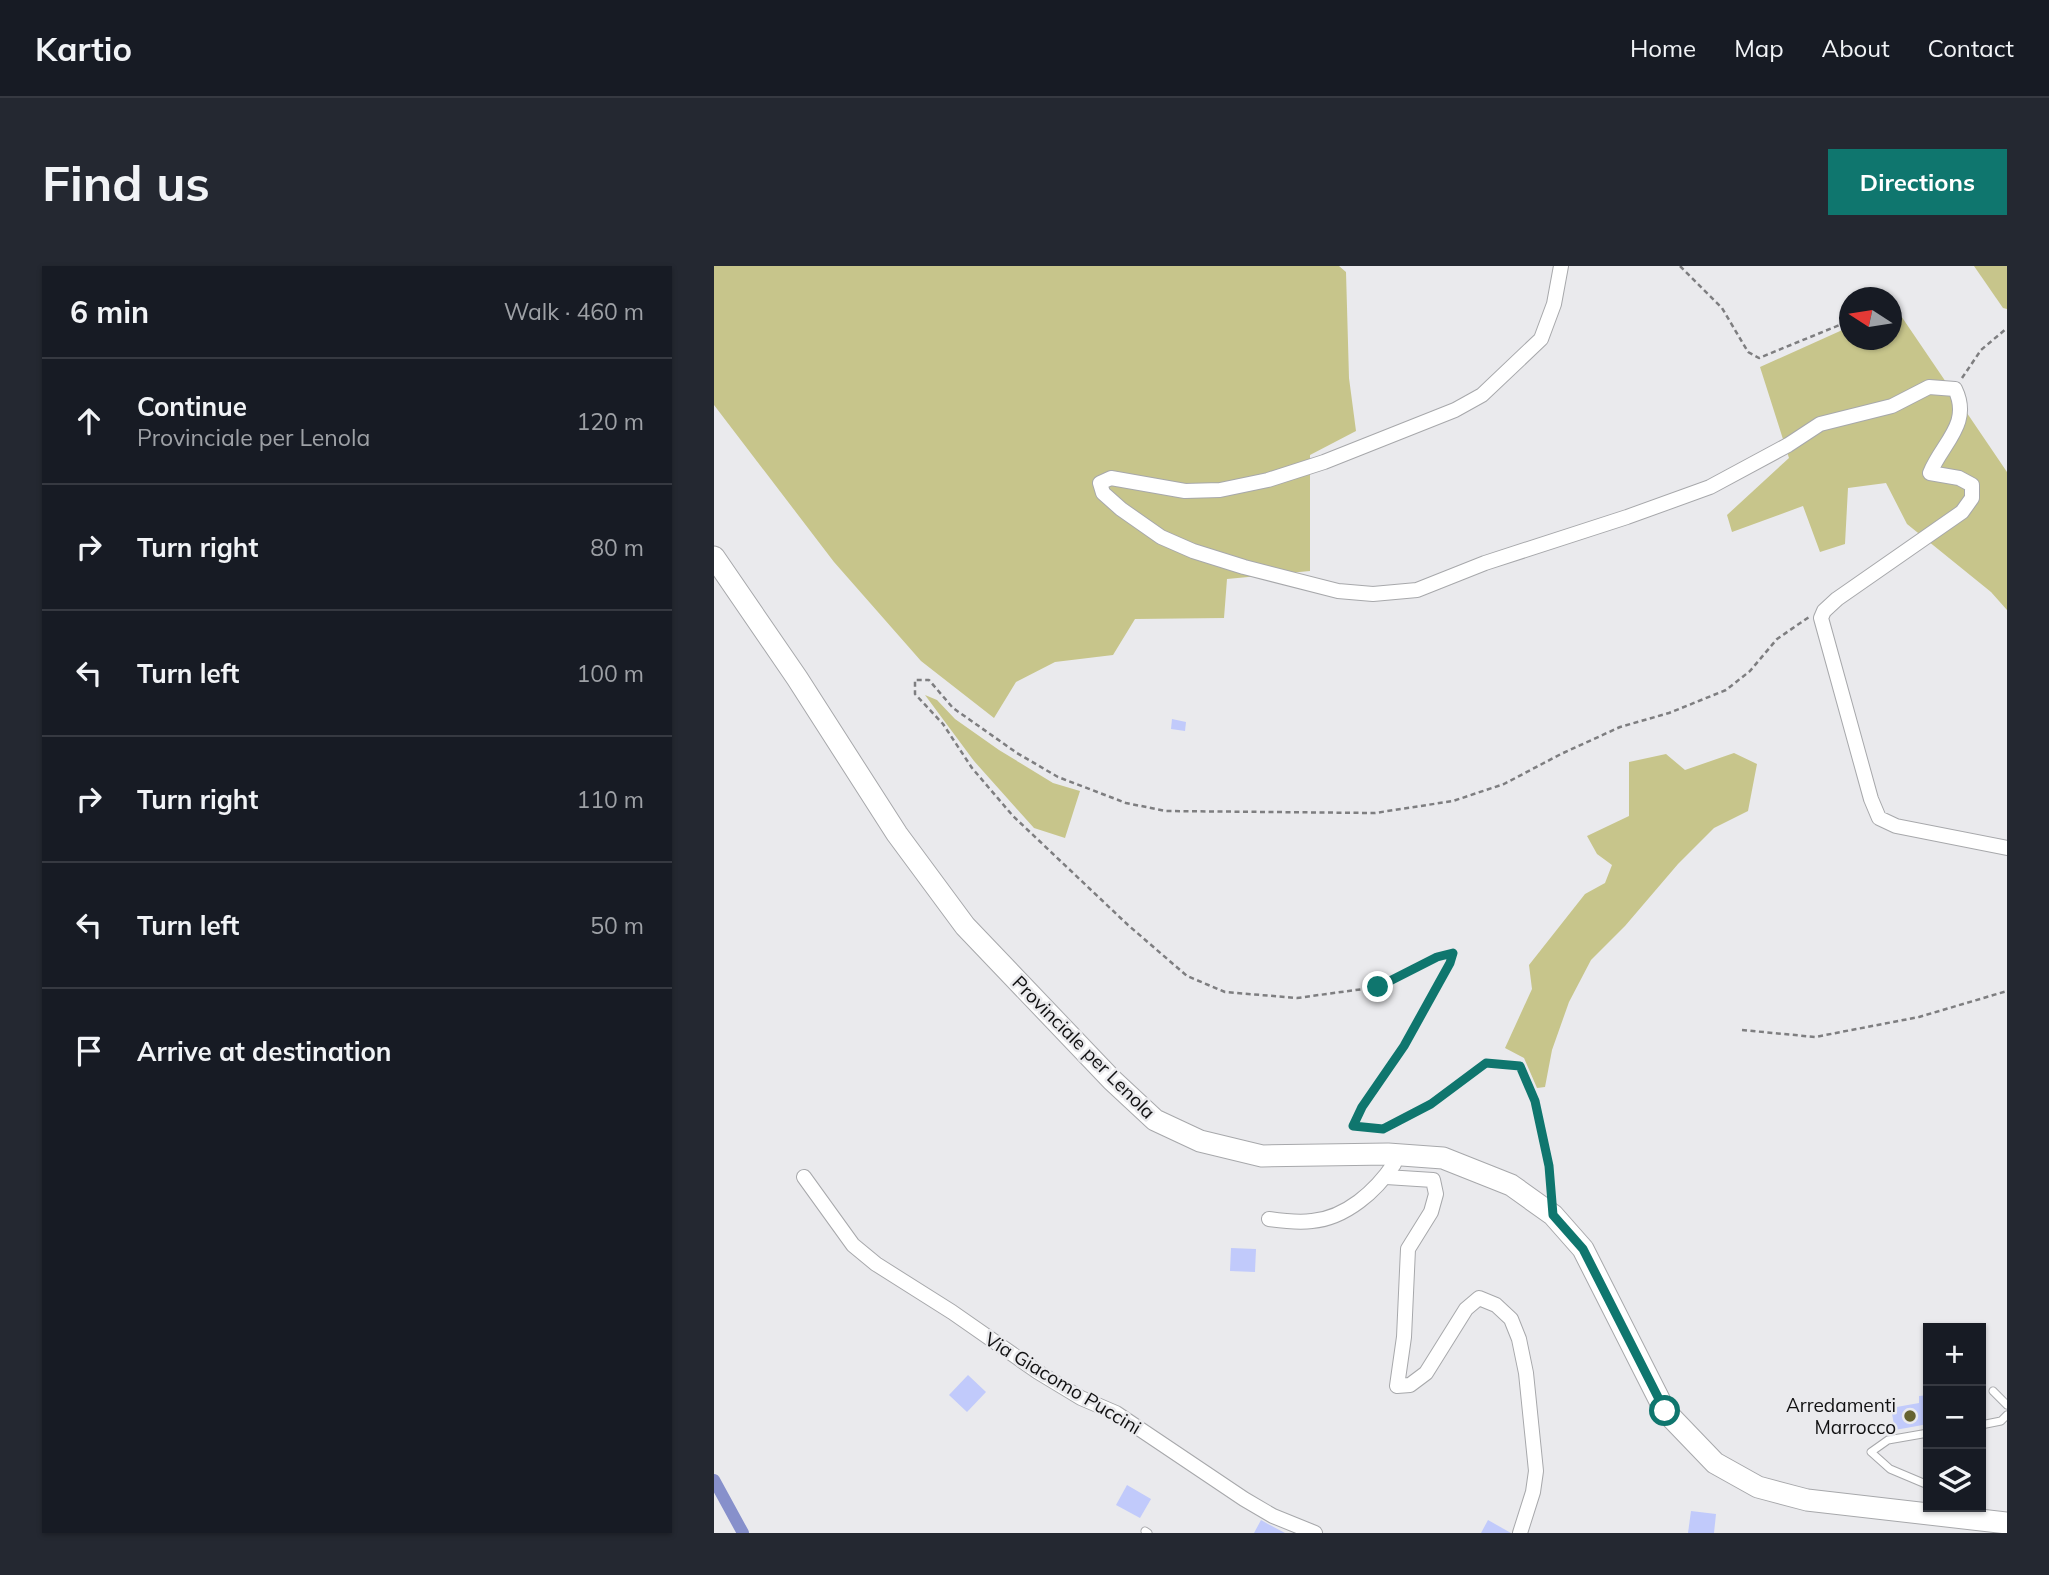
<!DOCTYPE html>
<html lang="en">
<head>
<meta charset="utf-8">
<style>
  body { margin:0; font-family:Mulish,sans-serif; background:#242831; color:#f1f3f6 }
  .controls { position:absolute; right:21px; bottom:21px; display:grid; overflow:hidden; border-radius:0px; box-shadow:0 2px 5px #0004 }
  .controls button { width:63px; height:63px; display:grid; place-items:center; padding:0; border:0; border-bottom:2px solid #363941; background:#171b24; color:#f1f3f6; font:35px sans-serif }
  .compass { position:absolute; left:1125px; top:21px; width:63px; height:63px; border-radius:50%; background:#171b24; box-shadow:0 2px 5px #0004; rotate:282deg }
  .stop { position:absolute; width:21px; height:21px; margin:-16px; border:5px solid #0f766e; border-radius:50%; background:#fff }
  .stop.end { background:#0f766e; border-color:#fff; box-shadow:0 2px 7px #0008 }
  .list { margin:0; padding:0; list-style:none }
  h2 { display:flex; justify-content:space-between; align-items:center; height:91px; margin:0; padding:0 28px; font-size:30px }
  h2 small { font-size:23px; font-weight:400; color:#9ea1a6 }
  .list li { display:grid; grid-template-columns:46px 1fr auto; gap:21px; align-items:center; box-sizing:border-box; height:126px; padding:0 28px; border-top:2px solid #363941 }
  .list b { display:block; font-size:26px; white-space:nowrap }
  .list p { margin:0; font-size:23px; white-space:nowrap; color:#9ea1a6 }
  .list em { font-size:23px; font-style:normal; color:#9ea1a6 }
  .icon { flex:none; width:38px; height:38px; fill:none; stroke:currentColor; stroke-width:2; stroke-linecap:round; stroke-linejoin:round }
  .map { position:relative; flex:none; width:1293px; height:1267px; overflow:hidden; border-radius:0px }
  header { display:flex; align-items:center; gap:42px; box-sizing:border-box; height:98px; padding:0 35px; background:#171b24; border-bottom:2px solid #363941 }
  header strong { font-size:33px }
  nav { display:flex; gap:38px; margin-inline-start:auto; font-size:24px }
  .intro { display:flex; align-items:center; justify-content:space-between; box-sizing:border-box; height:168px; padding:0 42px }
  h1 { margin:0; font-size:49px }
  .button { padding:18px 32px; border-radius:0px; background:#0f766e; color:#fff; font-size:24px; font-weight:700 }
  main { display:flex; gap:42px; padding:0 42px }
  aside { flex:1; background:#171b24; border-radius:0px; box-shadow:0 2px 5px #0004 }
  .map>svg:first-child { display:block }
</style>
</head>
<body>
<header>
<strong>Kartio</strong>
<nav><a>Home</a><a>Map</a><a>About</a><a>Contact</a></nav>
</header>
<div class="intro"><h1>Find us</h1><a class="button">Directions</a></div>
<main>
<aside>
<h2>6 min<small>Walk · 460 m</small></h2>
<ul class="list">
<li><svg class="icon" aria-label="ahead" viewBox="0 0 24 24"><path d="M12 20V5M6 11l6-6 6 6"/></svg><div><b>Continue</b><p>Provinciale per Lenola</p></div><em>120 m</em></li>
<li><svg class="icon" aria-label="right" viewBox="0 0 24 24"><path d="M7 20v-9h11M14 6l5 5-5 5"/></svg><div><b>Turn right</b></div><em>80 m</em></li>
<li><svg class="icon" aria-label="left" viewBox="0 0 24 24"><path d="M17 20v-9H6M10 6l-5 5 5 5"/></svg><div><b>Turn left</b></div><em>100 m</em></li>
<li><svg class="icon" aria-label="right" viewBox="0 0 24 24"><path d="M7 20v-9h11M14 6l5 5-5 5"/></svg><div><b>Turn right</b></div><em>110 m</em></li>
<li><svg class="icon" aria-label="left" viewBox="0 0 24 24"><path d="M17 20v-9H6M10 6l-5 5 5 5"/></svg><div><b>Turn left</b></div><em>50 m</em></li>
<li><svg class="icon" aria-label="arrive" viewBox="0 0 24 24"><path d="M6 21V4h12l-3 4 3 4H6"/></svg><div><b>Arrive at destination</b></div></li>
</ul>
</aside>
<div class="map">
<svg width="1293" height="1267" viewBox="0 0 1293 1267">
  <rect width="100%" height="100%" fill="#eaeaed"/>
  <g fill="#c7c58b">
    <polygon points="0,0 625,0 632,6 635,112 642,165 596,189 596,305 513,313 510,352 421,353 399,389 341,396 302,416 280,452 207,395 120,296 0,139"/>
    <polygon points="1260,0 1293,0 1293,43 1289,42"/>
    <polygon points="1181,41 1293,206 1293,344 1277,326 1193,258 1172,217 1134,222 1131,278 1106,286 1089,240 1018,266 1013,249 1075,192 1046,101 1135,61 1136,74 1178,74 1178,43"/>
    <polygon points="211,429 223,434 241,453 285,484 339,517 366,525 351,572 320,562 260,495"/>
    <polygon points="1020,487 1043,498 1034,545 1000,562 964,598 911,660 877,694 855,736 838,784 831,821 823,822 810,792 791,782 818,723 815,699 871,628 891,617 898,599 883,588 873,570 915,550 915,496 952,488 971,504"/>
  </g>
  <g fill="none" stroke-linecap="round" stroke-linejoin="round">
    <polyline stroke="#8790cb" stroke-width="12" points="0,1214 29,1267"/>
  </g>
  <g fill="#c1cafb">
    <polygon points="458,453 472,456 471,465 457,463"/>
    <polygon points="517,982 542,983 541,1006 516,1005"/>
    <polygon points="254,1109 272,1126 253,1146 235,1129"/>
    <polygon points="1214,1129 1214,1158 1181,1164 1177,1142 1205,1137 1205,1130"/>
    <polygon points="413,1219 437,1233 426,1252 402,1239"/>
    <polygon points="977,1245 1002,1248 1000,1267 974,1267"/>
    <polygon points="547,1254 554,1258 571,1267 540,1267"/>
    <polygon points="774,1254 797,1267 767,1267"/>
  </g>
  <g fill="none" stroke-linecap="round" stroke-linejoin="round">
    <defs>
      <g id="service">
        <polyline points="1279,1125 1293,1139"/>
        <polyline points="1267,1159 1287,1155 1293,1149"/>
        <polyline points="1214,1167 1174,1174 1157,1186 1176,1203 1214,1219"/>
        <polyline points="431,1265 434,1267"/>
      </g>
      <g id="minor">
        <path d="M 847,0 L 840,38 L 827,73 L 768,129 L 741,144 L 610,196 L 554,214 L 506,224 L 471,225 L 397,212 L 386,217 L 389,227 L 407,243 L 447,271 L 479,285 L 530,301 L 624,325 L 659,328 L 703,324 L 771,297 L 913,251 L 996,221 L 1074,179 L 1106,158 L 1178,140 L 1215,121 L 1241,123 C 1258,158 1228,177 1216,207 L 1245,212 L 1258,219 L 1258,232 L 1248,246 L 1123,333 L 1110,345 L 1107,352 L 1157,533 L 1165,552 L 1182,560 L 1293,582"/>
        <polyline points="90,911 139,979 162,998 238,1046 324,1106 367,1132 402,1147 530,1233 559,1250 601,1267"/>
        <polyline points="672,911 719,914 722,928 717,946 694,983 690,1071 683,1120 696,1119 712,1107 752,1043 765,1032 782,1039 797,1053 805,1073 812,1107 822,1205 819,1226 806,1267"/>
        <path d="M 555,953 C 569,955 584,957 598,955 C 632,952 662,925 680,898 L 674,888"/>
      </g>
      <polyline id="secondary" points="0,291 83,412 183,568 251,660 398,814 441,854 486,875 548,890 674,888 729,892 797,919 839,949 869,983 951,1145 1001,1197 1044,1221 1093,1234 1293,1257"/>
    </defs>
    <use href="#service" stroke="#a7a8ab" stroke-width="9"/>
    <use href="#minor" stroke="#a7a8ab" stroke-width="16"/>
    <use href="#secondary" stroke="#a7a8ab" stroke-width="23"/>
    <g stroke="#7e7e80" stroke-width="2.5" stroke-dasharray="5 3.5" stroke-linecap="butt">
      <polyline points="966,0 1008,42 1034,86 1045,92 1128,58"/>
      <polyline points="1248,112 1267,84 1293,62"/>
      <polyline points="1028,764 1101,771 1205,751 1293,725"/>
      <path d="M 838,928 C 834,882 824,842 806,800 L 772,797 L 717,838 L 669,863 L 639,860 L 647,841 L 690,780 L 736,697 L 739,687 L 723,691 L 664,721 L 583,732 L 511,726 L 473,710 L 414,659 L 299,550 L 258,502 L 229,458 L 201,428 L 201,414 L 215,414 L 239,442 L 303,487 L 344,511 L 412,537 L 452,545 L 661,547 L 739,535 L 790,518 L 847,488 L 906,461 L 955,447 L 1012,424 L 1036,405 L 1063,373 L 1095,351"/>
    </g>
    <use href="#service" stroke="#fff" stroke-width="7"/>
    <use href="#minor" stroke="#fff" stroke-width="14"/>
    <use href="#secondary" stroke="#fff" stroke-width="21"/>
  </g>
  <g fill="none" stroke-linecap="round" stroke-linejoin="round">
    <polyline stroke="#0f766e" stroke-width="9" points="664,721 723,691 739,687 736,697 690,780 648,841 639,860 669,863 717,838 772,797 806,800 821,835 835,900 839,949 869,983 951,1145"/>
  </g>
  <circle fill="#666330" stroke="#eaeaed" stroke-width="2.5" cx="1196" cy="1150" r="7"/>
  <g text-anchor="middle" stroke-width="5" stroke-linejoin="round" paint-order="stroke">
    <g font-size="19" fill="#111112" stroke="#eaeaed">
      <text transform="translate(370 781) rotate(45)" y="7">Provinciale per Lenola</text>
      <text transform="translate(349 1117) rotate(31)" y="7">Via Giacomo Puccini</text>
    </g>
    <g font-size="19" fill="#111112" stroke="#eaeaed" text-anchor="end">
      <text x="1182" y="1146">Arredamenti<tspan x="1182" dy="22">Marrocco</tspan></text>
    </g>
  </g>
</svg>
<div class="controls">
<button>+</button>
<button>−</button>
<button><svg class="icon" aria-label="layers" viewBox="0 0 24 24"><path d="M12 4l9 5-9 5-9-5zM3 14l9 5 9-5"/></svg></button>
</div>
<svg class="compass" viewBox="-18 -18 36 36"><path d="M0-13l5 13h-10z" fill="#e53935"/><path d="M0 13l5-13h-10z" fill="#9ea1a6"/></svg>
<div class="stop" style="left:951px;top:1145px"></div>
<div class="stop end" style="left:664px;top:721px"></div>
</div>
</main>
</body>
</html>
